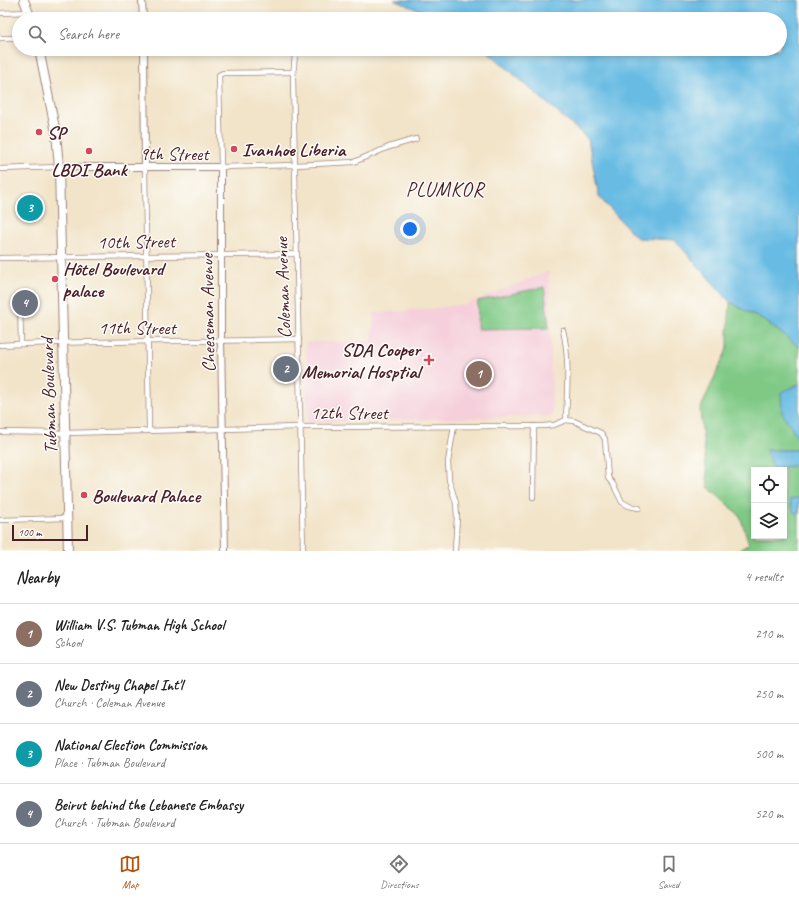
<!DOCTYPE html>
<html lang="en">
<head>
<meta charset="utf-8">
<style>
  body { margin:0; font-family:Caveat,sans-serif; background:#f6f6f6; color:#222 }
  .controls { position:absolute; right:12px; bottom:12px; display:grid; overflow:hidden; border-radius:0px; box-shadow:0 2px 6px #0003 }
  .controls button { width:36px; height:36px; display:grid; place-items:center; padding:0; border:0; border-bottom:1px solid #e0e0e0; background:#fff; color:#222; font:20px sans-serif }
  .scale { position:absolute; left:12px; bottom:10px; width:76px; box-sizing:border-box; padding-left:4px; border:2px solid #4a1f2b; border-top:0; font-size:11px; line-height:14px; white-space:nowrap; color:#4a1f2b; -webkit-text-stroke:3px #fdfcf7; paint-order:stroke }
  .you { position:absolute; left:410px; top:229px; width:14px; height:14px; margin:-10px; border:3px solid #fff; border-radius:50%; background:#1a73e8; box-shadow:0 0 0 6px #1a73e833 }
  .badge { display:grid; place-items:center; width:26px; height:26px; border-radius:50%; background:#b45309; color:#fff; font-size:13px; font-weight:700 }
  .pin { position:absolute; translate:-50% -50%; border:2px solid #fff; box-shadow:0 1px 4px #0006 }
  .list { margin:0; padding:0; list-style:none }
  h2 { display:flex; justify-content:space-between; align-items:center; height:52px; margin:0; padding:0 16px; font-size:17px }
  h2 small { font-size:13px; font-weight:400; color:#767676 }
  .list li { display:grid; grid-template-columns:26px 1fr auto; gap:12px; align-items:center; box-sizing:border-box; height:60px; padding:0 16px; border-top:1px solid #e0e0e0 }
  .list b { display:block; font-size:15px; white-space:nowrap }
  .list p { margin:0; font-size:13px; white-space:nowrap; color:#767676 }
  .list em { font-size:13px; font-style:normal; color:#767676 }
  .icon { flex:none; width:22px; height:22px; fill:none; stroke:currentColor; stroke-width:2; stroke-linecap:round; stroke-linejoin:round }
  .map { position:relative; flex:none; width:799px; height:551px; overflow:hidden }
  .search { position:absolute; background:#fff; box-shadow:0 2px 6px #0003; left:12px; right:12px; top:12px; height:44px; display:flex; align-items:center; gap:10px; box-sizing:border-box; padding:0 14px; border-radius:22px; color:#767676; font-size:15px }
  .sheet { height:292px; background:#fff }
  nav { display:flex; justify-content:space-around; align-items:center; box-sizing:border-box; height:56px; border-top:1px solid #e0e0e0; background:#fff; font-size:11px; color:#767676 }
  nav a { display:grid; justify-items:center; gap:2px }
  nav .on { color:#b45309 }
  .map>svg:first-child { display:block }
</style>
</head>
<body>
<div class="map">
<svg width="799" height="551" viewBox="0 0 799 551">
  <rect width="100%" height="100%" fill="#fdfcf7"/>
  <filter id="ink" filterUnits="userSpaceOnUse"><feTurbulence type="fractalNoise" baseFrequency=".025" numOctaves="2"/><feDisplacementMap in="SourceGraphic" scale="8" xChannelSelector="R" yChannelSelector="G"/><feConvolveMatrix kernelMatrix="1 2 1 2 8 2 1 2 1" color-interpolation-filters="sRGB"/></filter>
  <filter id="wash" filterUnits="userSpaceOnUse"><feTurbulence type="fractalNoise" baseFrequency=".012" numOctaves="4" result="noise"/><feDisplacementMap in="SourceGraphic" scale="16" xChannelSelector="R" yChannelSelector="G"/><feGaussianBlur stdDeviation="0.9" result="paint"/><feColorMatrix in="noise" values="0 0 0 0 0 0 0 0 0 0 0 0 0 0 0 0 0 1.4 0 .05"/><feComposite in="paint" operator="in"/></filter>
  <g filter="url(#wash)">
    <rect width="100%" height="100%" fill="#f2e4c9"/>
    <polygon fill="#f5cfdb" points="549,271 552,416 307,422 306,342 372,341 374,313 428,309 466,304"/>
    <g fill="#7fc985" stroke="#647458" fill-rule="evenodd">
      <polygon points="544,287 549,328 477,329 478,301"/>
      <path d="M 730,302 L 768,323 L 799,347 L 799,384 L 781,393 L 793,428 L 799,440 L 799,450 L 766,450 L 773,468 L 799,465 L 799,551 L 737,551 L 749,544 L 740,516 L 708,487 L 700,410 L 728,347 L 728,333 ZM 754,470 L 784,470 L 784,536 L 754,536 Z"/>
    </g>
    <g fill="#67bbe3" stroke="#586d87">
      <polygon points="394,0 799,0 799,347 768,323 730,302 675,240 637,238 599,197 588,139 485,49 780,49 780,19 441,19"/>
      <polygon points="799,384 799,440 782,413 781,392"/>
      <polygon points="766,450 799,450 799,465 773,468"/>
      <polygon points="799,497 799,513 794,513 789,500"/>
    </g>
  </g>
  <g filter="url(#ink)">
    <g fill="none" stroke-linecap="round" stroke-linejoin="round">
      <defs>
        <g id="minor">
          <polyline points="0,13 29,12"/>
          <polyline points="0,38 19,38"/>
          <polyline points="297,49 295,54 293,77 303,551"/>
          <polyline points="293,72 223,73 219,75 221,167 295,165 354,162 389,147 416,139"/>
          <polyline points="145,168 149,430"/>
          <polyline points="0,169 59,167"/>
          <polyline points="0,258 296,254"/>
          <polyline points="20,298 21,344"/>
          <path d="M 563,330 C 570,359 567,390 566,420"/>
          <path d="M 0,345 C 99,340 199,342 299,339"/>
          <polyline points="454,426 448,462 449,480 456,503 457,516 455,551"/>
          <polyline points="0,432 66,433 301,427 544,426 554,425 566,420 574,421 601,433 605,439 608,478 613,484 622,502 629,506 639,508"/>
          <polyline points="533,497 534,426"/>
          <polyline points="0,520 67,518"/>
        </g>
        <g id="tertiary">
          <polyline points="142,0 143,19"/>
          <polyline points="144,49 145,168"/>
          <polyline points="59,167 221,167 221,341 225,551"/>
        </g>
        <g id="trunk">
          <polyline points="24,0 31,19"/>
          <polyline points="39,49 56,133 59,167 68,551"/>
        </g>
      </defs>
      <use href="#minor" stroke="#9e827a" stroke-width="6"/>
      <use href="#tertiary" stroke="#9e827a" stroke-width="8"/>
      <use href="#trunk" stroke="#9e827a" stroke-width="10"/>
      <use href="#minor" stroke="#fff" stroke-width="4.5"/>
      <use href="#tertiary" stroke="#fff" stroke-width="6"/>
      <use href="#trunk" stroke="#fff" stroke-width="8"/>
    </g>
  </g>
  <g fill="#d1495b" stroke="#fdfcf7" stroke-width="1.5">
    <circle cx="39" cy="132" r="4"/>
    <circle cx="234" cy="149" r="4"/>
    <circle cx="89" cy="151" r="4"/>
    <circle cx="55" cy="279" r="4"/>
    <path d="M427 354h4v4h4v4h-4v4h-4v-4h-4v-4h4z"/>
    <circle cx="84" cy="495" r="4"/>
  </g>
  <g text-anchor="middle" stroke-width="3" stroke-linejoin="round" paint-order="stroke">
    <g font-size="19" font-weight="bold" fill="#4a1f2b" stroke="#fdfcf7" text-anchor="start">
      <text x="47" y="139">SP</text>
      <text x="242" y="156">Ivanhoe Liberia</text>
      <text x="89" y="176" text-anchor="middle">LBDI Bank</text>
      <text x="63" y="275">Hôtel Boulevard<tspan x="63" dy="22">palace</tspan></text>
      <text x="420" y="356" text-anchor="end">SDA Cooper<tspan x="420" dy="22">Memorial Hosptial</tspan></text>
      <text x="92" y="502">Boulevard Palace</text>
    </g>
    <g font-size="19" fill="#4a1f2b" stroke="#fdfcf7">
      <text x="174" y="160">9th Street</text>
      <text transform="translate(136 241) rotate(-1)" y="7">10th Street</text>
      <text transform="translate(282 288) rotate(-92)" y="7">Coleman Avenue</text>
      <text transform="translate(207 313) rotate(-91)" y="7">Cheeseman Avenue</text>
      <text x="137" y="334">11th Street</text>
      <text transform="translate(48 396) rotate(-92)" y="7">Tubman Boulevard</text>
      <text x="349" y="419">12th Street</text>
    </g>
    <g font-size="20" letter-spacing="1" fill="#4a1f2b" stroke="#fdfcf7">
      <text x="445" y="196">PLUMKOR</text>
    </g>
  </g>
</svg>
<div class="controls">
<button><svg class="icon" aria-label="locate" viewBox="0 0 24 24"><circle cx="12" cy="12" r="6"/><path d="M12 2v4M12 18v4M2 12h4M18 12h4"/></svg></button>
<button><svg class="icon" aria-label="layers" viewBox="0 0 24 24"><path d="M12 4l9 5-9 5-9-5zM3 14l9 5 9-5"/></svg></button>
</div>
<div class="scale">100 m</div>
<div class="you"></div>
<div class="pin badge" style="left:479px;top:374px;background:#8d6e63">1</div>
<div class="pin badge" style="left:286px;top:369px;background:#6b7280">2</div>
<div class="pin badge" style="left:30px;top:208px;background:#0f9aa8">3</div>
<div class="pin badge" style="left:25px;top:303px;background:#6b7280">4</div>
<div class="search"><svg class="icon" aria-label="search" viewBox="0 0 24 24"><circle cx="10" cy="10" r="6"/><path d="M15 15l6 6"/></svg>Search here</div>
</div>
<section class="sheet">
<h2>Nearby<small>4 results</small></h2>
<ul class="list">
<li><span class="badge" style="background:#8d6e63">1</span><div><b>William V.S. Tubman High School</b><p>School</p></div><em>210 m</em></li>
<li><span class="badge" style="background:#6b7280">2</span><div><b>New Destiny Chapel Int'l</b><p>Church · Coleman Avenue</p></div><em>250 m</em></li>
<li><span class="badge" style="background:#0f9aa8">3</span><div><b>National Election Commission</b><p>Place · Tubman Boulevard</p></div><em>500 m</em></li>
<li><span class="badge" style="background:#6b7280">4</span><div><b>Beirut behind the Lebanese Embassy</b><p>Church · Tubman Boulevard</p></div><em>520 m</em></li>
</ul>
</section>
<nav>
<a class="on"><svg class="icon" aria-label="map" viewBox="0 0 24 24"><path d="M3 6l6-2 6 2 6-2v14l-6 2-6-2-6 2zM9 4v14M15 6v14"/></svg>Map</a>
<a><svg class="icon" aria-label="directions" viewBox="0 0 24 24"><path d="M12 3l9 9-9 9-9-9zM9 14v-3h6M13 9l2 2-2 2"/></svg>Directions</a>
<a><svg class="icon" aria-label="saved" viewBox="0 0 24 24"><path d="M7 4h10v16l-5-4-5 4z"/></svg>Saved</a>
</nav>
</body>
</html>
